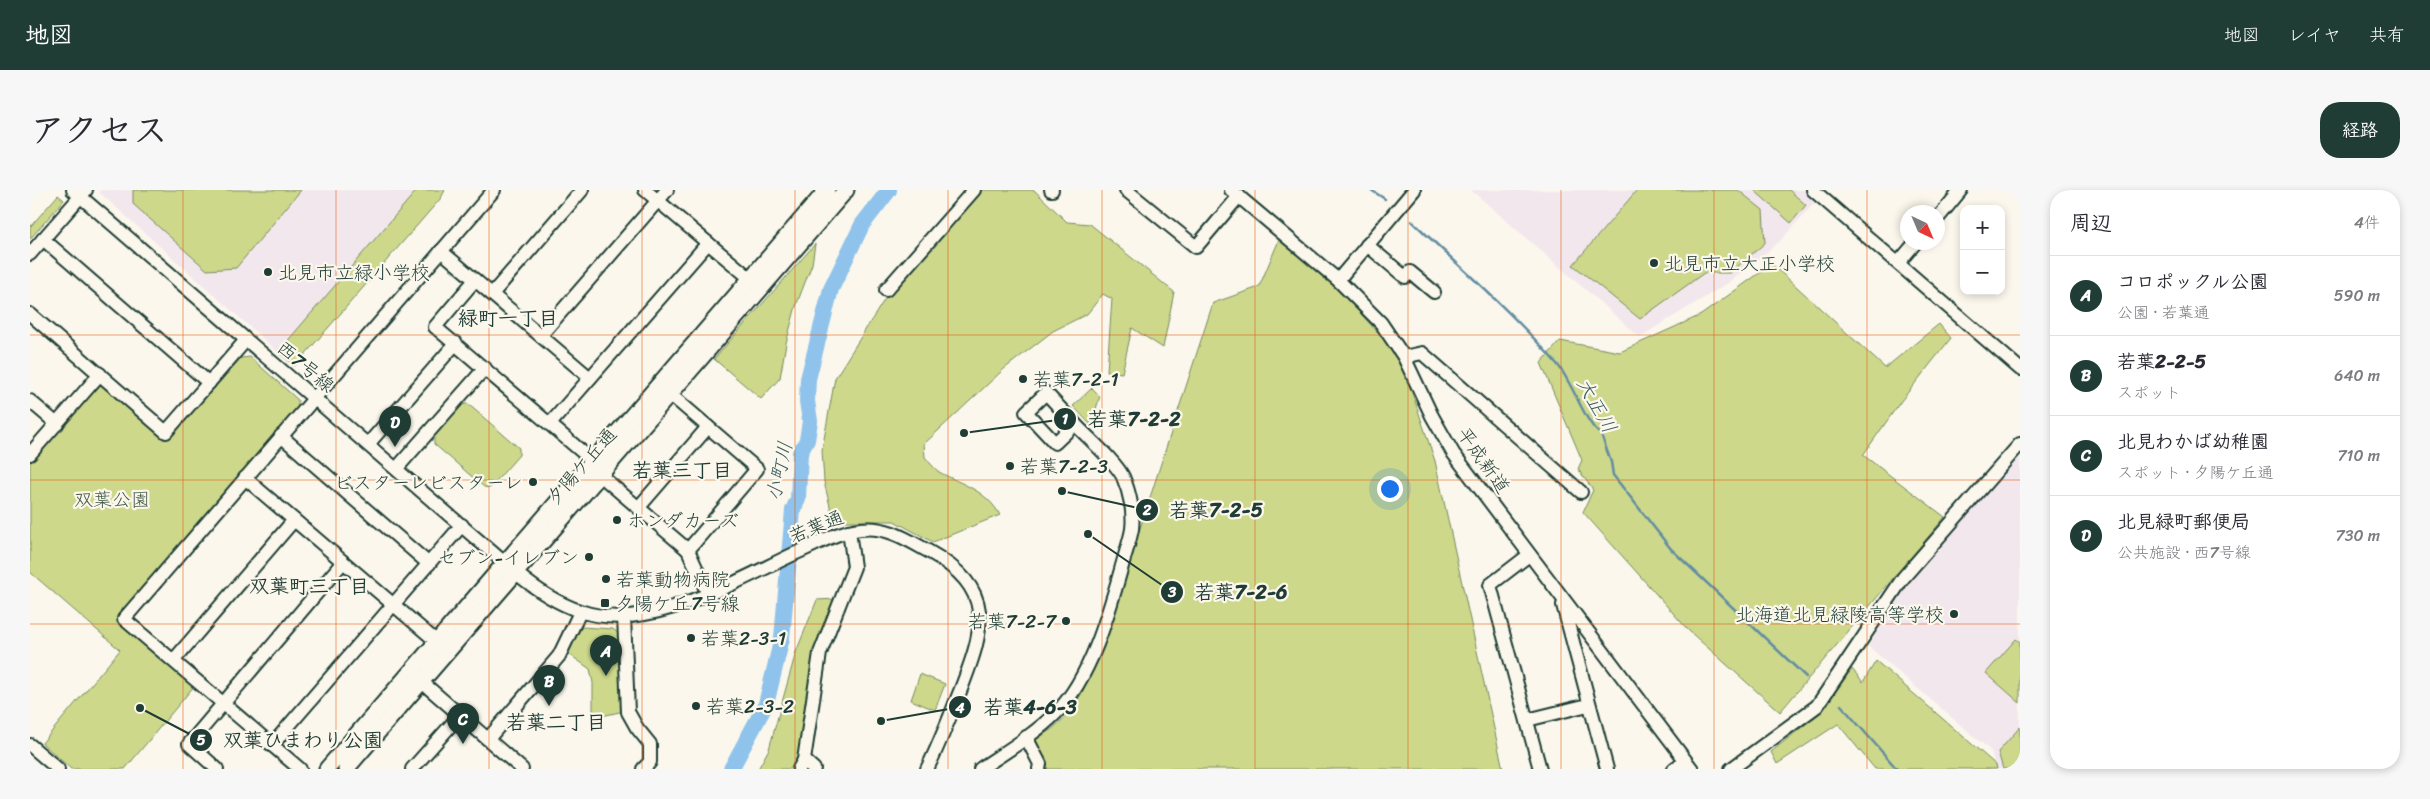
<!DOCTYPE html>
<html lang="ja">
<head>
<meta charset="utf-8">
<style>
  body { margin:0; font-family:Sriracha,"Klee One",sans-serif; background:#f7f7f7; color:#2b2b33 }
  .controls { position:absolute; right:15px; top:15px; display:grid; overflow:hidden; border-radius:10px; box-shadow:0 2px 8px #0003 }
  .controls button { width:45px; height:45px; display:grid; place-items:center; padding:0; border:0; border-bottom:1px solid #e1e1e2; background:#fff; color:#2b2b33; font:25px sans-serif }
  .compass { position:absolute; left:1870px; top:15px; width:45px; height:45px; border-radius:50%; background:#fff; box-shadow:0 2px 8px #0003; rotate:136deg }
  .you { position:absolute; left:1359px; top:298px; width:18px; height:18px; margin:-12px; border:4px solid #fff; border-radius:50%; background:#1a73e8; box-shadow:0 0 0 8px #1a73e833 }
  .badge { display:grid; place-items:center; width:32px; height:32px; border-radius:50%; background:#1f3d34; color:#fff; font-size:16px; font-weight:700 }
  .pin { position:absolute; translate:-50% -41px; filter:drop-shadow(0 1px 2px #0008) }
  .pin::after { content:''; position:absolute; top:26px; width:18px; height:15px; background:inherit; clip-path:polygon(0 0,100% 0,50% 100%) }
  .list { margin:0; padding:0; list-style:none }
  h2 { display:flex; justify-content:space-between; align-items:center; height:65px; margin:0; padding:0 20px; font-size:21px }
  h2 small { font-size:16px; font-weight:400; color:#7c7c81 }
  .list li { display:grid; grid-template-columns:32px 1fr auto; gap:15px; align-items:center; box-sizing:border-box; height:80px; padding:0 20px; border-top:1px solid #e1e1e2 }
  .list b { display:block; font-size:19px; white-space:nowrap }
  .list p { margin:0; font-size:16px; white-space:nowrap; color:#7c7c81 }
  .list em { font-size:16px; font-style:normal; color:#7c7c81 }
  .map { position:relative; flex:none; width:1990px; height:579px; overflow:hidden; border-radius:20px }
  header { display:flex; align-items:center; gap:30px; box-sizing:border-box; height:70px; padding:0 25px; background:#1f3d34; color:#fff }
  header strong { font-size:24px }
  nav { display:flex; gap:28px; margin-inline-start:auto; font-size:18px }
  .intro { display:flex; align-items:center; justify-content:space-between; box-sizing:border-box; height:120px; padding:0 30px }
  h1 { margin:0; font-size:35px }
  .button { padding:12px 22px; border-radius:20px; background:#1f3d34; color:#fff; font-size:18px; font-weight:700 }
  main { display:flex; gap:30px; padding:0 30px }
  aside { flex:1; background:#fff; border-radius:20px; box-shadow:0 2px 8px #0003 }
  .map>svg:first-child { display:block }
</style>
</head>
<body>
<header>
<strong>地図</strong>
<nav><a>地図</a><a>レイヤ</a><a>共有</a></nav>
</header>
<div class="intro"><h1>アクセス</h1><a class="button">経路</a></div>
<main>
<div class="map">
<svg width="1990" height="579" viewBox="0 0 1990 579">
  <rect width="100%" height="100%" fill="#fbf7ec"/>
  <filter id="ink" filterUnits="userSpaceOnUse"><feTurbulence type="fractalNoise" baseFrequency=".02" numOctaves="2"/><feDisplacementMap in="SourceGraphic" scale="10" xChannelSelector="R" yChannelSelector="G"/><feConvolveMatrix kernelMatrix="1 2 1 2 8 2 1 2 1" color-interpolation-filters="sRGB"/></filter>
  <g filter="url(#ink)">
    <g fill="#f2e7ed">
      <polygon points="71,0 387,0 248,162 69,2"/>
      <polygon points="1441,0 1783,0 1791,6 1749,52 1698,93 1610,147"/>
      <polygon points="1990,263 1990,579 1966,579 1961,561 1838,456 1878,393"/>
    </g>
    <g fill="#cdd88b" stroke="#768a60">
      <polygon points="103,0 271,0 206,78 177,80 103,14"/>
      <polygon points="387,0 415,0 411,8 265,176 248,162"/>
      <path d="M 951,0 L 1004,0 L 1037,32 L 1060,34 L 1144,102 L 1133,158 L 1102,138 L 1092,183 L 1077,181 L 1082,109 L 1073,104 L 1057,124 L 1023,141 L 974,179 L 894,254 L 895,267 C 899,272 904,278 909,282 C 933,295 956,300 970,325 L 903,352 L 864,331 L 812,331 L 803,328 L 794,292 L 792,260 L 805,188 L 856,107 Z"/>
      <polygon points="1607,0 1708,0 1733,20 1735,53 1700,83 1674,83 1610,129 1543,75"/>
      <polygon points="1724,0 1759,0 1776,15 1761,33"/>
      <polygon points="28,5 34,10 0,49 0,37"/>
      <polygon points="1249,50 1313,104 1370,167 1405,271 1473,579 1014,579 1003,551 1022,539 1040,523 1053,501 1103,360 1183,113 1229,97"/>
      <polygon points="785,54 782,74 766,116 756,153 750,188 731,209 684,169"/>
      <polygon points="1742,74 1855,178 1909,134 1921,148 1871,211 1833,265 1915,327 1750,522 1659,441 1553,322 1563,300 1548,279 1552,270 1511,173 1530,151 1590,162 1671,125"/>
      <polygon points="220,167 268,210 268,218 88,430 165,495 95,579 41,579 12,553 90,460 0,382 0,273 67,195 73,193 139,249 211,168"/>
      <polygon points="1062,198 1070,206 1061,235 1043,216"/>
      <polygon points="431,214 438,214 489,258 489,265 460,298 454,297 404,254 404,244"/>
      <polygon points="806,409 767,579 728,579 739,559 766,462 787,410"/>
      <polygon points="552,437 583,439 589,444 594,521 563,528 563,493 560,479 536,462"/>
      <polygon points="1986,449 1990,452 1990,513 1956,483"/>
      <polygon points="1846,471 1966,575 1967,579 1845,579 1808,534 1747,574 1741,562 1791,522 1822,479 1833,492"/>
      <polygon points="890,484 915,494 905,520 881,510"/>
      <polygon points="1990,537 1990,579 1973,579 1968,562"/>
    </g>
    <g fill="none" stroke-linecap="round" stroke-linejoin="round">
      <g stroke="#628da2" stroke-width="2.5">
        <polyline points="1341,0 1355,9"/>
        <path d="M 1382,31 C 1431,78 1483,123 1527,174 C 1542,191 1556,236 1571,244 L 1581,272 L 1583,285 L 1641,359 L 1776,487"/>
        <polyline points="1811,515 1867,579"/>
      </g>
      <polyline stroke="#8fc3ec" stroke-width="16" points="701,579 736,514 752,448 763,320 768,309 770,263 777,250 780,231 777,211 778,189 801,99 832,35 859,0"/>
      <defs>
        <g id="minor">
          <path d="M 43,0 L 485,382 C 504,398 526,413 550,421 C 617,444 704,392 764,364 C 786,355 807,341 831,339 C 857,336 876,349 898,361 C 966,399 955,437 931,499 C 920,526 910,553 897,579"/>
          <polyline points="615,0 728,95"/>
          <polyline points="1021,0 1022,0"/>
          <polyline points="1096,0 1166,57 1209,6"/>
          <polyline points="1201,0 1308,90 1351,133 1374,167 1402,226 1423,263 1662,579"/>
          <polyline points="1783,0 1990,179"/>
          <polyline points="1908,28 1931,0"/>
          <polyline points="13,49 179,193"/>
          <polyline points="1337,55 1375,87 1380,82 1404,102"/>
          <polyline points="411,61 560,188"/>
          <polyline points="0,64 56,0"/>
          <polyline points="1869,72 1886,52"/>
          <polyline points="445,90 405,137 557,266 570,285 658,360 678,404"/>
          <polyline points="1308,90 1384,0"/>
          <polyline points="856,100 944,0"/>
          <polyline points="462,104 552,0"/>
          <polyline points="0,124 136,242 216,150"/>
          <polyline points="511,145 637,0"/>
          <polyline points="1374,167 1392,163 1551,302"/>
          <polyline points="634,199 727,279 658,360"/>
          <polygon points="1016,203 1045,234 1025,253 996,222"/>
          <polyline points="0,211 27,234"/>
          <polyline points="520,234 678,53"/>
          <polyline points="251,246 399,374"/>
          <polyline points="339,253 426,153"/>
          <polyline points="0,264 70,184"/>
          <polyline points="367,278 455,178"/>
          <polyline points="215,288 413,457"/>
          <polyline points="609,317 678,237"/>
          <polyline points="1499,365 1460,395 1510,579"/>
          <polyline points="1533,415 1577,579"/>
          <polyline points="594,426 598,522 607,538 620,554 620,572 613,579"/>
          <polyline points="144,470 264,330"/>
          <polyline points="385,486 492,579"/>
          <polyline points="1497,530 1558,515"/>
          <polyline points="996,547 1010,574 1009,579"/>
          <polyline points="458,549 529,466 550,422"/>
          <polyline points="0,555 28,579"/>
          <polyline points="242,555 432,335"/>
          <polyline points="774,570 784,579"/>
          <polyline points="187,579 159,554 313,372"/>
          <polyline points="270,579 94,429 464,0"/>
          <polyline points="382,579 430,525"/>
          <polyline points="769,579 774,570 790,463 824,377 819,341"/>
          <path d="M 950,579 C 975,562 1004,545 1026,523 C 1061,488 1079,422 1092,376 C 1095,364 1100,351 1102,339 C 1104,323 1100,303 1093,287 C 1086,272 1058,248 1045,234"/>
          <polyline points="1644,579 1655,571"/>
          <polyline points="1701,579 1787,516 1873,388 1990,254"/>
        </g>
        <g id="major">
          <polyline points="297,579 797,0"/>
          <polyline points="316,579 816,0"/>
        </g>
      </defs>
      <use href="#minor" stroke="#1f3d34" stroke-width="16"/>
      <use href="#major" stroke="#1f3d34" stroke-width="19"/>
      <use href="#minor" stroke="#fbf7ec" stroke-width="12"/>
      <use href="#major" stroke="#fbf7ec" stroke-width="15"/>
      <polyline stroke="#1f3d34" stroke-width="2.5" points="0,7 6,0"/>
    </g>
  </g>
  <path fill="none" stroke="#e8590c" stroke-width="1" stroke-opacity="0.55" d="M 153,0 L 153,579M 306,0 L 306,579M 459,0 L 459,579M 612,0 L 612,579M 765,0 L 765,579M 918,0 L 918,579M 1072,0 L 1072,579M 1225,0 L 1225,579M 1378,0 L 1378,579M 1531,0 L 1531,579M 1684,0 L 1684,579M 1837,0 L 1837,579M 0,145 L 1990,145M 0,290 L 1990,290M 0,434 L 1990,434"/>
  <g fill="#1f3d34" stroke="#fbf7ec" stroke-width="2">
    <circle cx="1624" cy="73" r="5"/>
    <circle cx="238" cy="82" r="5"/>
    <circle cx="993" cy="189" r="5"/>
    <circle cx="980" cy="276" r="5"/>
    <circle cx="503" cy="292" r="5"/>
    <circle cx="587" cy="330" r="5"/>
    <circle cx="559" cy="367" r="5"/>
    <circle cx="576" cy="389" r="5"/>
    <rect x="570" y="408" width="10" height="10" rx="2.5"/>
    <circle cx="1924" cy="424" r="5"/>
    <circle cx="1036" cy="431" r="5"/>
    <circle cx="661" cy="448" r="5"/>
    <circle cx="666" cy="516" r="5"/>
  </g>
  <g text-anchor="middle" stroke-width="4.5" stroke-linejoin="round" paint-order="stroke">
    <g font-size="19" fill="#1f3d34" stroke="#fbf7ec" text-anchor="start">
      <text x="1634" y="80">北見市立大正小学校</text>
      <text x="248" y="89">北見市立緑小学校</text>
      <text x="1003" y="196">若葉7-2-1</text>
      <text x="990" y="283">若葉7-2-3</text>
      <text x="493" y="299" text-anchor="end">ビスターレビスターレ</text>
      <text x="597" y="337">ホンダカーズ</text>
      <text x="549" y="374" text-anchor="end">セブン-イレブン</text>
      <text x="586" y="396">若葉動物病院</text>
      <text x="585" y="420">夕陽ケ丘7号線</text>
      <text x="1914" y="431" text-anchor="end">北海道北見緑陵高等学校</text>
      <text x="1026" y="438" text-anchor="end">若葉7-2-7</text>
      <text x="671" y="455">若葉2-3-1</text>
      <text x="676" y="523">若葉2-3-2</text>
    </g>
    <g font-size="19" fill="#1f3d34" stroke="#fbf7ec">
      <text transform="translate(276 176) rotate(40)" y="7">西7号線</text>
      <text transform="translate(1454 270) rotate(55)" y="7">平成新道</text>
      <text transform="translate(551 276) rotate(-49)" y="7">夕陽ケ丘通</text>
      <text transform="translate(786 336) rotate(-22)" y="7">若葉通</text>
    </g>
    <g font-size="19" fill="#425c45" stroke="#fbf7ec">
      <text x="82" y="316">双葉公園</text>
    </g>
    <g font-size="20" font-weight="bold" fill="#1f3d34" stroke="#fbf7ec">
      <text x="478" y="135">緑町一丁目</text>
      <text x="652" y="287">若葉三丁目</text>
      <text x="279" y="403">双葉町三丁目</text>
      <text x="526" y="539">若葉二丁目</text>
    </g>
    <g font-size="20" font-style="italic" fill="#3b5e62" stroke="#fbf7ec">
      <text transform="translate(1567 215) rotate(61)" y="7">大正川</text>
      <text transform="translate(749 281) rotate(-78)" y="7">小町川</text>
    </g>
  </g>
  <path fill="none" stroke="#1f3d34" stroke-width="2" d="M934 243L1035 229M1032 301L1117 320M1058 344L1142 402M851 531L930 517M110 518L171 550"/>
  <g fill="#1f3d34" stroke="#fbf7ec" stroke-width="2">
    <circle cx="934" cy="243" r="5"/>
    <circle cx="1032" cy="301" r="5"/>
    <circle cx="1058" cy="344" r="5"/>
    <circle cx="851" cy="531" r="5"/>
    <circle cx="110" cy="518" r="5"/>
    <circle cx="1035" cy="229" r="12"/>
    <circle cx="1117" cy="320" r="12"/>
    <circle cx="1142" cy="402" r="12"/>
    <circle cx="930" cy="517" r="12"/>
    <circle cx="171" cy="550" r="12"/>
  </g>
  <g font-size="15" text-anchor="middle" font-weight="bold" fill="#fff">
    <text x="1035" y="234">1</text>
    <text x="1117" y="325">2</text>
    <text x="1142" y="407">3</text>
    <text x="930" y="523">4</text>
    <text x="171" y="555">5</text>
  </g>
  <g font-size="20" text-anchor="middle" font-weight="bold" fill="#1f3d34" stroke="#fbf7ec" stroke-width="4.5" stroke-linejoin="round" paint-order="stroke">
    <text x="1104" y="236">若葉7-2-2</text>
    <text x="1186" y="327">若葉7-2-5</text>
    <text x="1211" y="409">若葉7-2-6</text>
    <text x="1000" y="524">若葉4-6-3</text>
    <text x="273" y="557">双葉ひまわり公園</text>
  </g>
</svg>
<div class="controls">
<button>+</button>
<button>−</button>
</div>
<svg class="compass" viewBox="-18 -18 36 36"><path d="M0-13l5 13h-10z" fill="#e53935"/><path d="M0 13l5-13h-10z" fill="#7c7c81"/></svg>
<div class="you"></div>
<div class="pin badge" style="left:576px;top:486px">A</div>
<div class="pin badge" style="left:519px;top:516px">B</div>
<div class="pin badge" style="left:433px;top:554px">C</div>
<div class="pin badge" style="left:365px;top:257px">D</div>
</div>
<aside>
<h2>周辺<small>4件</small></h2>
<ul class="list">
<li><span class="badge">A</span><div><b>コロポックル公園</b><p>公園 · 若葉通</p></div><em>590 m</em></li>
<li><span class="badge">B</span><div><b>若葉2-2-5</b><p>スポット</p></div><em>640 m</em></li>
<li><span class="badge">C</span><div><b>北見わかば幼稚園</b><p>スポット · 夕陽ケ丘通</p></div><em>710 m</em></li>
<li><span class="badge">D</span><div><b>北見緑町郵便局</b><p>公共施設 · 西7号線</p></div><em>730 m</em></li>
</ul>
</aside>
</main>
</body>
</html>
